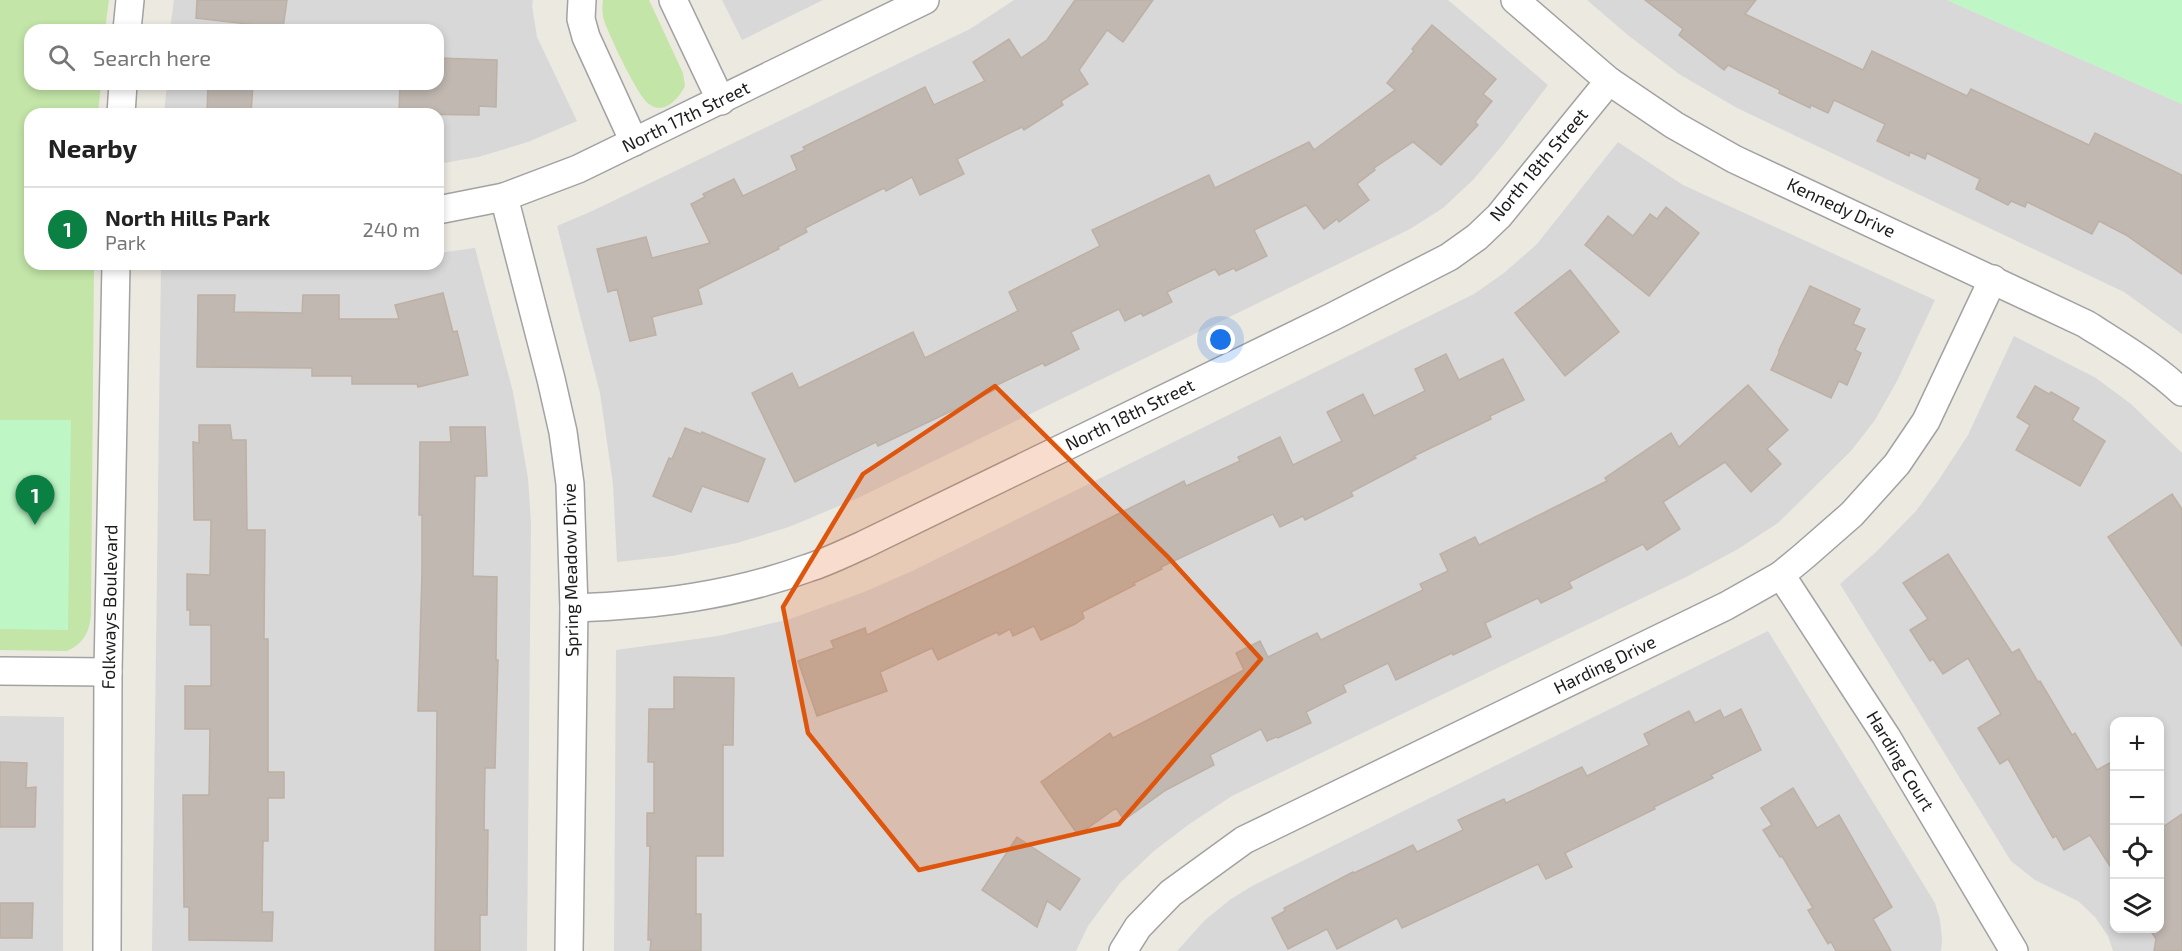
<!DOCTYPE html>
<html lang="en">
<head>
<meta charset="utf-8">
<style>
  body { margin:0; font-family:"Exo 2",sans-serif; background:#f6f6f6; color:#222 }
  .controls { position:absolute; right:18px; bottom:18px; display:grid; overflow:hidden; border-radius:12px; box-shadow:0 3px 9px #0003 }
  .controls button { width:54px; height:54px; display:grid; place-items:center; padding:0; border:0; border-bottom:2px solid #e0e0e0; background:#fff; color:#222; font:30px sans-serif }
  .you { position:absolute; left:1221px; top:340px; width:21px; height:21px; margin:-15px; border:4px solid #fff; border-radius:50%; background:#1a73e8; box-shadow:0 0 0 9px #1a73e833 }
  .badge { display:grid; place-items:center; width:39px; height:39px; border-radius:50%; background:#0b8043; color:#fff; font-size:20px; font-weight:700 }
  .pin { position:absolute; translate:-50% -50px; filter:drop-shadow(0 2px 3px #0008) }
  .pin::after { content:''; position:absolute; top:32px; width:21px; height:18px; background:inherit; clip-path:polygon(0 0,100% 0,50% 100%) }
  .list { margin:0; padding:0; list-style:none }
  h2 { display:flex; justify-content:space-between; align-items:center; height:78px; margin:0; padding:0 24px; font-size:26px }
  h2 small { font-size:20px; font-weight:400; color:#767676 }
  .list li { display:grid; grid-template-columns:39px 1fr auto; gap:18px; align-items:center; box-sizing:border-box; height:84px; padding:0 24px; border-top:2px solid #e0e0e0 }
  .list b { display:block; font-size:22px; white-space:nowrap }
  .list p { margin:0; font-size:20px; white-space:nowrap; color:#767676 }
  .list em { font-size:20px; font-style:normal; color:#767676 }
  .icon { flex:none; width:33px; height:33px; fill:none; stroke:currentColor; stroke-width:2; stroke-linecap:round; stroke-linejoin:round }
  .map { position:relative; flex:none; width:2182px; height:951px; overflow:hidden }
  .search { position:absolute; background:#fff; box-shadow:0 3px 9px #0003; left:24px; top:24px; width:420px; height:66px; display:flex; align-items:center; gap:15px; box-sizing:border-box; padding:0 21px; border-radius:18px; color:#767676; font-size:22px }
  .panel { position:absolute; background:#fff; box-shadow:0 3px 9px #0003; left:24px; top:108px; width:420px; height:162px; border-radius:18px }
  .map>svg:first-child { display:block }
</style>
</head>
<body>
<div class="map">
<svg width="2182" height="951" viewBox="0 0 2182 951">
  <rect width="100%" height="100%" fill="#ece9e1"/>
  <g fill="#d9d8d8" fill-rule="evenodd">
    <polygon points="174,0 533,0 532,6 537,37 577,121 528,142 478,157 438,164 438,114 164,114 167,84 438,84 438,30 170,30"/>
    <polygon points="722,0 823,0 742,40"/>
    <polygon points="1014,0 1448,0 1548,85 1501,147 1473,180 1443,208 1410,229 858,498 789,527 737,543 672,556 617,562 613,484 600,393 557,226 590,212 970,29"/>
    <polygon points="1587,0 1947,0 2182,104 2182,334 2124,292 1737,108 1679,74 1629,36"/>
    <polygon points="1618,142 1683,185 1935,300 1897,381 1875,420 1851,451 1778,523 1738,549 1686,577 1232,796 1188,825 1154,851 1120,883 1088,926 1076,951 614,951 616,650 718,636 790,619 864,592 912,571 1474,294 1504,273 1537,244"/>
    <polygon points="475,248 513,392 528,478 531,523 527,951 152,951 161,264 438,264 438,253"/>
    <path d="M 2014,336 L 2096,378 L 2131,404 L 2182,453 L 2182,951 L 2113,951 L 2108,936 L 2095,917 L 2078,901 L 2035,880 L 2011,861 L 1840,584 L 1876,552 L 1916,511 L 1940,478 L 1968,435 ZM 2114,722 L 2160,722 L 2160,928 L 2114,928 Z"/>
    <polygon points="1768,631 1935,903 1940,920 1942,939 1941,951 1177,951 1205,920 1231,899 1254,885"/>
    <polygon points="0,716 64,717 63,951 0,951"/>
  </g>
  <g fill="#c3e5a8">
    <path d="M 0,0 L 109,0 L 105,30 L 30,30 L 30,84 L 101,84 L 98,114 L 30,114 L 30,264 L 94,264 L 91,615 C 89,633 84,643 67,651 L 0,650 Z"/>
    <path d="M 603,0 L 649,0 L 683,73 L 685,86 C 679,98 664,116 649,104 C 638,97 610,37 605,23 C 602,15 602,8 603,0 Z"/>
  </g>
  <g fill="#bef6c5">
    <polygon points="1947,0 2182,0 2182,104"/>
    <polygon points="0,420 71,420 68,630 0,629"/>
  </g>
  <g fill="#c0b8b1" stroke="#bdb0a4" stroke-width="1.5">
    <polygon points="197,0 287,0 283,28 196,18"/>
    <polygon points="1075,0 1153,0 1123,42 1107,30 1079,70 1088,84 1061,101 1063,105 1024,130 1022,127 957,159 964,174 920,195 912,177 886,191 884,188 805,228 807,232 778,247 779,249 698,289 702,304 652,317 656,335 630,341 617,289 608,292 597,249 646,237 652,258 710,243 691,204 705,197 703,194 734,179 743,196 797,170 791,156 805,150 803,147 925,87 934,105 985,81 973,62 1009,39 1021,58 1047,40"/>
    <polygon points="1645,0 1756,0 1745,14 1863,70 1872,51 1967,96 1971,89 2089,145 2095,133 2182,175 2182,274 2126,235 2099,221 2092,234 2027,202 2025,207 2011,201 2008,205 1976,189 1980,179 1927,153 1925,159 1910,152 1909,156 1877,141 1885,124 1834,100 1828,113 1811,105 1810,108 1779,93 1780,90 1728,65 1724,70 1679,35 1683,29"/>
    <polygon points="1432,25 1496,79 1483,94 1492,101 1475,122 1478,125 1441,165 1413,142 1374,168 1375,170 1357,184 1369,200 1339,222 1337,219 1324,229 1306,205 1254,230 1267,256 1236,271 1234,268 1219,275 1215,269 1167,292 1172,302 1143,316 1141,313 1125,321 1119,309 1071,332 1079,349 1045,366 1043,363 995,386 996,389 962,406 878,446 876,442 795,482 752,393 792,373 799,388 913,332 925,358 1018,311 1009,292 1100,246 1092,230 1209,175 1215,188 1309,142 1314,150 1395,90 1387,83 1414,51 1412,49"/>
    <polygon points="438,58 497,60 496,107 479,106 479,115 399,114 400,84 438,84"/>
    <polygon points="208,84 253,84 251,114 207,114"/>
    <polygon points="1666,207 1699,233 1649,296 1585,245 1608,216 1633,236 1650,214 1657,219"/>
    <polygon points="1570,270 1619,332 1565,376 1515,313"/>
    <polygon points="1810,286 1860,309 1853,324 1865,329 1855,350 1861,353 1847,385 1839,381 1831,398 1771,370 1779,353 1779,350"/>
    <polygon points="443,293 453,332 457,331 468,375 418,387 417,384 352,384 352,376 312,376 312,368 197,367 198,295 235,295 234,312 302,313 303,295 339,295 339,319 399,319 395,305"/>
    <polygon points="1446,354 1459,380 1503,359 1524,400 1490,416 1491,419 1414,456 1416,458 1351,492 1353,496 1305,520 1303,516 1280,527 1273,514 1161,567 1162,569 1134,583 1135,585 1082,612 1084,618 1075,624 1041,640 1034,626 1013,636 1010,629 999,635 997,632 938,660 932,648 880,672 887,691 817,716 798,661 834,648 831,641 865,628 867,635 1006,570 1184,481 1186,486 1240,461 1238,457 1280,437 1293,465 1342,441 1327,412 1363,394 1374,416 1425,391 1415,369"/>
    <polygon points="1748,385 1788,430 1767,449 1781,464 1751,492 1725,462 1663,502 1680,529 1647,550 1643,544 1569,582 1572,588 1541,603 1538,598 1485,623 1491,637 1453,655 1452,653 1396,680 1388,663 1343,685 1346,692 1306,712 1311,723 1278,738 1276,737 1267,741 1261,729 1210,755 1214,765 1166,790 1124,820 1116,808 1078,835 1041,782 1110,733 1113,738 1244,670 1236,653 1260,641 1268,657 1317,633 1321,640 1423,590 1420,584 1448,571 1440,554 1475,537 1479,545 1607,481 1605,478 1671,433 1679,447"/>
    <polygon points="2035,386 2049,394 2051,392 2079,408 2072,420 2105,441 2080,486 2016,450 2030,425 2017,417"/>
    <polygon points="199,425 230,425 232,440 246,440 247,530 265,530 264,639 268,639 268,772 284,772 284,798 268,798 268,841 263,841 262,912 273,912 272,941 189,940 189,907 184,907 183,795 209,795 210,729 185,729 185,686 211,686 211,625 190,625 190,610 187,610 187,574 210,575 211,520 194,520 193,442 199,443"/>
    <polygon points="450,427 485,427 487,476 475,476 473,576 497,577 496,660 498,660 495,768 485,768 484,830 488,830 487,915 480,915 480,951 435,951 437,711 418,711 422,573 422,515 419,515 420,442 451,442"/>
    <polygon points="685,428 701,434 702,432 765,459 748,502 702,486 691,512 653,496 669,458 672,459"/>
    <polygon points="2172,494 2182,509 2182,646 2108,537"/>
    <polygon points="1948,554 2012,653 2019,649 2038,682 2040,681 2072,735 2075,733 2097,770 2115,760 2115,874 2090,835 2064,850 2056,836 2053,838 2008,759 2000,764 1978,728 2001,714 1968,658 1943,674 1933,659 1930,661 1910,630 1928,619 1903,583"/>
    <polygon points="674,677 734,678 733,745 723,745 723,856 696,856 696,914 701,914 701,951 650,951 651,940 648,940 650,846 647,846 647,813 654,813 654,762 648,762 649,709 674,709"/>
    <polygon points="1741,709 1761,750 1711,775 1713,778 1654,807 1655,809 1565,853 1572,867 1546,879 1538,864 1402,928 1397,918 1337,949 1327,929 1288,949 1272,918 1285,911 1284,908 1353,872 1354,873 1413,845 1417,852 1463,830 1458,820 1504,799 1506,803 1582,767 1587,776 1649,745 1644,734 1689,711 1695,723 1720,710 1724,718"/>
    <polygon points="0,762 27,763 26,788 36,787 35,827 0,827"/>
    <polygon points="1793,788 1817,828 1839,815 1892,907 1873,919 1891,951 1836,951 1831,942 1828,944 1808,910 1813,908 1782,856 1780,857 1763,830 1772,825 1761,808"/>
    <polygon points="2182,814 2182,951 2154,951 2156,939 2149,928 2160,928 2160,829"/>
    <polygon points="1017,837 1080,879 1060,910 1047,901 1037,927 982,890"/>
    <polygon points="0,903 33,903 32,938 0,938"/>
  </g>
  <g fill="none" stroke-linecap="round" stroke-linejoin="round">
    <defs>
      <g id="minor">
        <polyline points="582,0 581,19 586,37 634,142"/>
        <polyline points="673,0 721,101"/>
        <path d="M 1515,0 L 1609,81 L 1674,125 L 1734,159 L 2086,324 C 2119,345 2153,365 2182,392"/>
        <polyline points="127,30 130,0"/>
        <polyline points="121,114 123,84"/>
        <polyline points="504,197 551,379 563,432 570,484 574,608 569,951"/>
        <polyline points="438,210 504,197 578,169 925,0"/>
        <polyline points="1781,575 1886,736 2014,951"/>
        <path d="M 574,608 C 655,605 732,596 808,568 C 827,562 845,553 863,545 L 1332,317 L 1449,257 L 1477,237 L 1499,216 L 1609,81"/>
        <polyline points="0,671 108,672"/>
        <polyline points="107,951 108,672 116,264"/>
        <polyline points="1123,951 1138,927 1171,893 1244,840 1726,606 1781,575 1804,556 1852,514 1897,464 1926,421 1993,279"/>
      </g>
    </defs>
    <use href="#minor" stroke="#a2a2a2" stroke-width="30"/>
    <use href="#minor" stroke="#fff" stroke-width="27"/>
  </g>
  <path fill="#de560d" fill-opacity="0.2" stroke="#de560d" stroke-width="4.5" stroke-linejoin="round" d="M 995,386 L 1168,557 L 1261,659 L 1119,824 L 919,870 L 808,733 L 783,607 L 863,474 Z"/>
  <g text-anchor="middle" stroke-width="4.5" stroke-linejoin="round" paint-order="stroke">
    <g font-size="18" fill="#1b1b1b" stroke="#fff">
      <text transform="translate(686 117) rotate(-26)" y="6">North 17th Street</text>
      <text transform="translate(1539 165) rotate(-50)" y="6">North 18th Street</text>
      <text transform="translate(1841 208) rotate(25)" y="6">Kennedy Drive</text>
      <text transform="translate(1130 415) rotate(-26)" y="6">North 18th Street</text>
      <text transform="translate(571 570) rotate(-91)" y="6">Spring Meadow Drive</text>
      <text transform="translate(110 607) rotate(-89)" y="6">Folkways Boulevard</text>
      <text transform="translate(1605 665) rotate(-26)" y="6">Harding Drive</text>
      <text transform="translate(1900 761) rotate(59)" y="6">Harding Court</text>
    </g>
  </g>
</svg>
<div class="controls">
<button>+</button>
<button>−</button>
<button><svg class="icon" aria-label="locate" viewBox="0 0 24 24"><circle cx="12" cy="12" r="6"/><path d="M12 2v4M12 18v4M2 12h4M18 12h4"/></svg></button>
<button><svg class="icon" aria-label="layers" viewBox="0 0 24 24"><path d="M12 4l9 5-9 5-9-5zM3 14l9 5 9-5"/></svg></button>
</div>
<div class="you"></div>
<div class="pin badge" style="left:35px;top:525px">1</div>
<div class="search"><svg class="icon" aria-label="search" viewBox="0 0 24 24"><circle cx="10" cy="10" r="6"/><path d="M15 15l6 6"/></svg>Search here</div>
<section class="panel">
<h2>Nearby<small></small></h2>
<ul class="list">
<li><span class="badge">1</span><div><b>North Hills Park</b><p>Park</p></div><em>240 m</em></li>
</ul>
</section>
</div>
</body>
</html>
